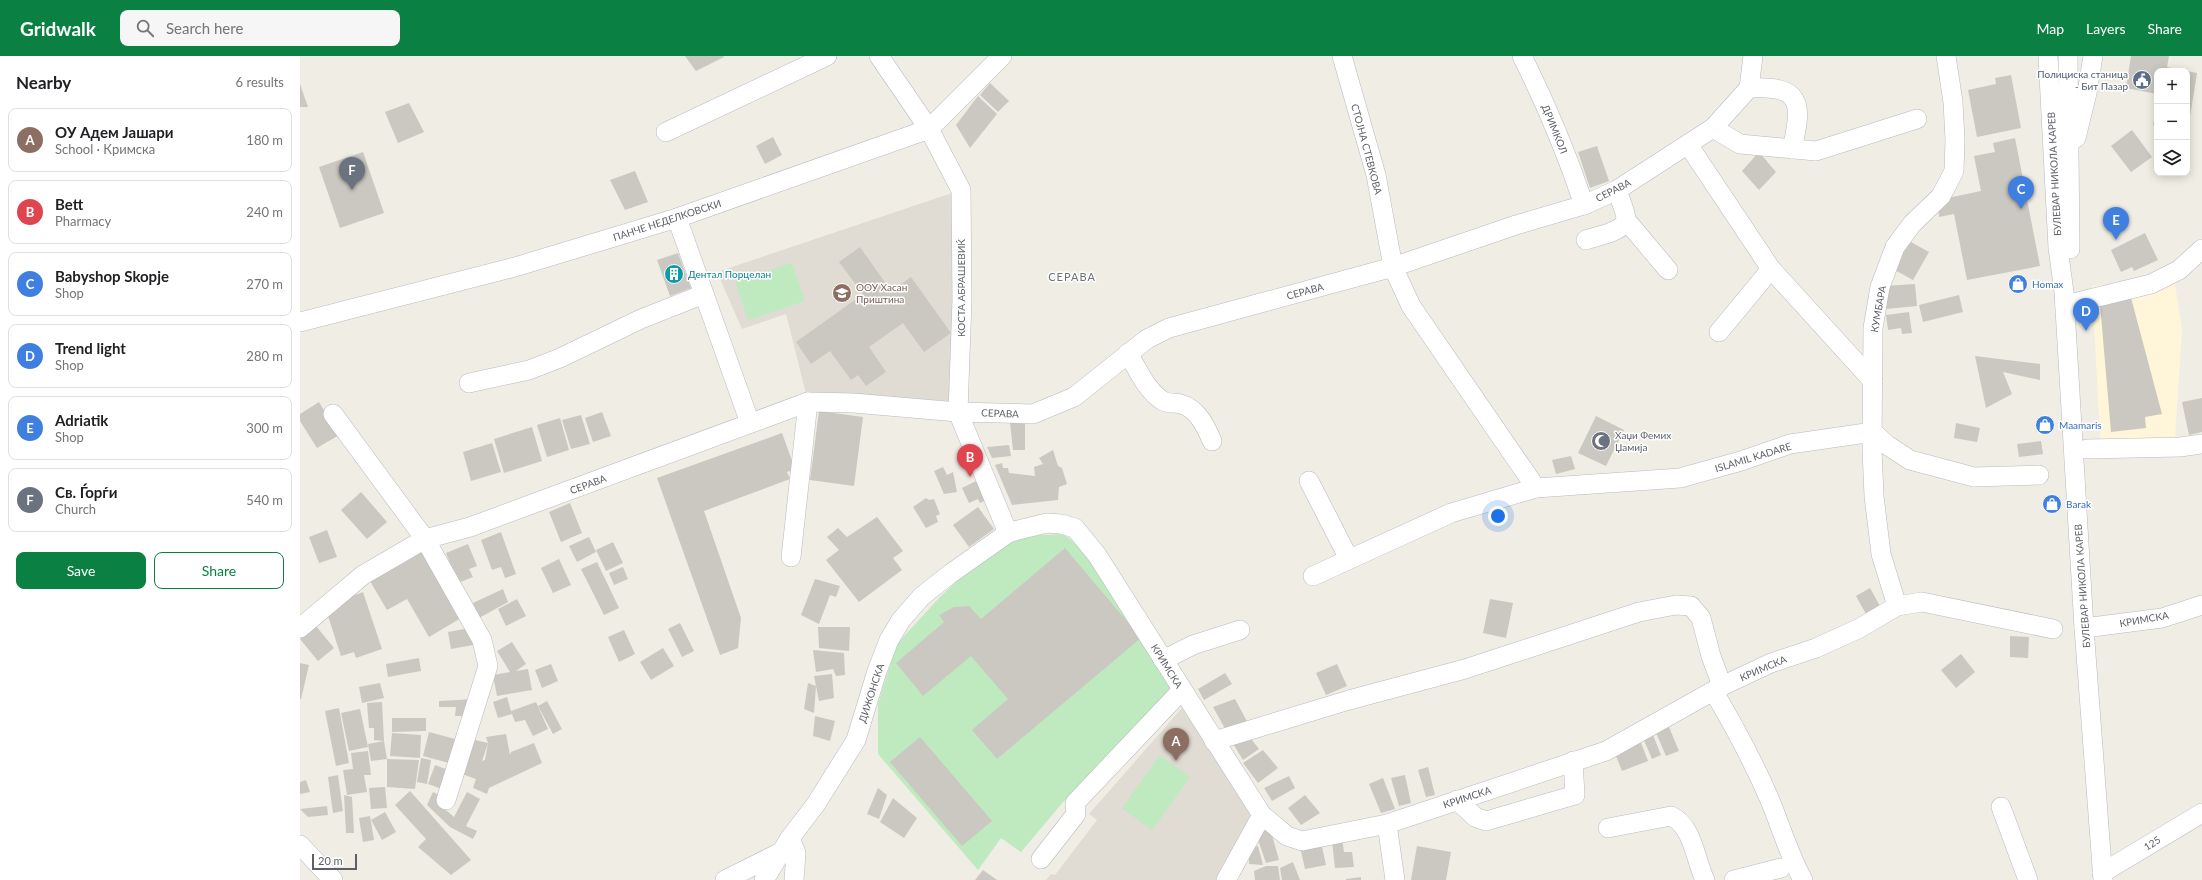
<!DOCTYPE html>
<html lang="en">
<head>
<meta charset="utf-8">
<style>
  body { margin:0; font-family:Lato,sans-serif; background:#f6f6f6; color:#202124 }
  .controls { position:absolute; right:12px; top:12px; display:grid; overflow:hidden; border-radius:8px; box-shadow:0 2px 10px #0003 }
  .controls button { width:36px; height:36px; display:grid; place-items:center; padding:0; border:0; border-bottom:1px solid #e0e0e0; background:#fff; color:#202124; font:20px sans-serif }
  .scale { position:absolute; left:12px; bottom:10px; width:45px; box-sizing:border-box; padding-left:4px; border:2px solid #5c6066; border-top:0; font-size:11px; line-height:14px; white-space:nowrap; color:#5c6066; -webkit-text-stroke:3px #fff; paint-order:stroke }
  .you { position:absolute; left:1198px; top:460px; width:14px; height:14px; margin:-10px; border:3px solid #fff; border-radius:50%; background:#1a73e8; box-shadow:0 0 0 6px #1a73e833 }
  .badge { display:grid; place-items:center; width:26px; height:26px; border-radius:50%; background:#0b8043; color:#fff; font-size:13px; font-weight:700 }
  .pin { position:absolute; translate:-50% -33px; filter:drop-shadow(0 1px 2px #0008) }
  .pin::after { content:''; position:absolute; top:21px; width:14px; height:12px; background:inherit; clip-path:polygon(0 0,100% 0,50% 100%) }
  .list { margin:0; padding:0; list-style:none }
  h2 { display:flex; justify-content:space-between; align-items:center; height:52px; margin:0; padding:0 16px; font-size:17px }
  h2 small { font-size:13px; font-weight:400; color:#757577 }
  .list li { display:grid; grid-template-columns:26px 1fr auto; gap:12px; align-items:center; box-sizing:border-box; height:64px; margin:0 8px 8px; padding:0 8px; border:1px solid #e0e0e0; border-radius:8px }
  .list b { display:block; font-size:15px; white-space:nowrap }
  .list p { margin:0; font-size:13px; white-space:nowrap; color:#757577 }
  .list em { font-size:13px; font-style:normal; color:#757577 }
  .actions { display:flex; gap:8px; padding:12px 16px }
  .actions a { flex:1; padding:9px 0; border:1px solid #0b8043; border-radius:8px; text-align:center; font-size:14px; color:#0b8043 }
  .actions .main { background:#0b8043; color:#fff }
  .icon { flex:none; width:22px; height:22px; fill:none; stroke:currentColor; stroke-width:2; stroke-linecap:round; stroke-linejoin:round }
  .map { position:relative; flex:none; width:1902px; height:824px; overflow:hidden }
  header { display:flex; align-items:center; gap:24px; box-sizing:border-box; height:56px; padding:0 20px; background:#0b8043; color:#fff }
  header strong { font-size:19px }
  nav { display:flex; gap:22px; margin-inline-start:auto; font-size:14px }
  .search { width:280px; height:36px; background:#f6f6f6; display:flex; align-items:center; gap:10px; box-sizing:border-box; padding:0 14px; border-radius:8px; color:#757577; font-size:15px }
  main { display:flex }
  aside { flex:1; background:#fff }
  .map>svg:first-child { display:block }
</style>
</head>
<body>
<header>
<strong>Gridwalk</strong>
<div class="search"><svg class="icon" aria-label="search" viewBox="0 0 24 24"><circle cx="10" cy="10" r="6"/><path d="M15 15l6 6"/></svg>Search here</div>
<nav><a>Map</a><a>Layers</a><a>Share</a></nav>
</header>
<main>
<aside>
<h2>Nearby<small>6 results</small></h2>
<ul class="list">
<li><span class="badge" style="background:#8d6e63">A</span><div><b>ОУ Адем Јашари</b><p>School · Кримска</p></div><em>180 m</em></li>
<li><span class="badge" style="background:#e0444e">B</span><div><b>Bett</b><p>Pharmacy</p></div><em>240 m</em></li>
<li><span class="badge" style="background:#3f7fe0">C</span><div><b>Babyshop Skopje</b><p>Shop</p></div><em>270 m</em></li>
<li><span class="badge" style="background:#3f7fe0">D</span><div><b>Trend light</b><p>Shop</p></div><em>280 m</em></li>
<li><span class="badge" style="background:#3f7fe0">E</span><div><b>Adriatik</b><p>Shop</p></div><em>300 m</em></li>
<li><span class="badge" style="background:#6b7280">F</span><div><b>Св. Ѓорѓи</b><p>Church</p></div><em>540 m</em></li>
</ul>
<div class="actions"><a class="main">Save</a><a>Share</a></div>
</aside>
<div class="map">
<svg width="1902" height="824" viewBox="0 0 1902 824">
  <rect width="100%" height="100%" fill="#f0ede4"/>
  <polygon fill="#fff6da" points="1874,223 1882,273 1874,397 1801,398 1792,230"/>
  <g fill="#e0dcd3">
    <polygon points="658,135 651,345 576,341 508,346 486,258 442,273 417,216"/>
    <polygon points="882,652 955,763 921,824 746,824 751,818 755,819 797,764 789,758"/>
  </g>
  <g fill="#bfe9bf">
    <polygon points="492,207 505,245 448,264 435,225"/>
    <polygon points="764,478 792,502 876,632 769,739 721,796 701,782 678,814 578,698 578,648 596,589 640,541 670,513 718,480"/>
    <polygon points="860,699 890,721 852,774 822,752"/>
  </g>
  <g fill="#cbc8c1" fill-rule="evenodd">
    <polygon points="385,0 423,0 424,1 396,15"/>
    <polygon points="1831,0 1869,0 1867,11 1883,15 1857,15 1857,38 1826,32"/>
    <polygon points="1887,15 1897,17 1888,73 1887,73"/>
    <polygon points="1711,19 1721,72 1677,81 1668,34 1696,28 1695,22"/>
    <polygon points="690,27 709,45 698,56 680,39"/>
    <polygon points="0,28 8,51 0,51"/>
    <polygon points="678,40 697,58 670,92 656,69"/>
    <polygon points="109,47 124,76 98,87 85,56"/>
    <polygon points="1856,53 1857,53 1857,70 1853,69"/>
    <polygon points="1832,74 1852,101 1831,116 1811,90"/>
    <polygon points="473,81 482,99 465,108 456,90"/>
    <polygon points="1715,82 1740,210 1667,224 1654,158 1639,161 1638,144 1681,135 1674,100 1695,96 1693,87"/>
    <polygon points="1297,90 1309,125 1290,132 1278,96"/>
    <polygon points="63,96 84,157 40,172 19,111"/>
    <polygon points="1459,96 1476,116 1459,134 1442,115"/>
    <polygon points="335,115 348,146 325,154 310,124"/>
    <polygon points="1845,177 1858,204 1834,215 1832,211 1821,216 1811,194"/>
    <polygon points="1609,185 1629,196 1613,224 1593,213"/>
    <polygon points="560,191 591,235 611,221 651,277 624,296 603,267 569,291 586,316 566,330 558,319 551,324 530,295 511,308 496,286 563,238 539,206"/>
    <polygon points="378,197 391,232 370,240 357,204"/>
    <polygon points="1615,228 1617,250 1586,253 1584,230"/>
    <polygon points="1830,238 1862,358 1845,361 1846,372 1811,376 1800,248"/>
    <polygon points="1659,239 1663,256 1623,266 1619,249"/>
    <polygon points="1609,256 1612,277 1602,278 1601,272 1588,274 1586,259"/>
    <polygon points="1675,300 1740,308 1740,324 1703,316 1712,338 1686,352"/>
    <polygon points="1902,342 1902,376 1889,379 1882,346"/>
    <polygon points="19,346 39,379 17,392 0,365 0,358"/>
    <polygon points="519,355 563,361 554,430 510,424"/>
    <polygon points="302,356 311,380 293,386 285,362"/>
    <polygon points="281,359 290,388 271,393 262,364"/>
    <polygon points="1296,360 1324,374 1306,410 1278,397"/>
    <polygon points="260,362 269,394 247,401 237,369"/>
    <polygon points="710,366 725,368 725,394 713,394"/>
    <polygon points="1656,367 1680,372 1677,386 1654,382"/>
    <polygon points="232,371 242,405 204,417 194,383"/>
    <polygon points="482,377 495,413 487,416 490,423 404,455 441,562 438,592 420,599 357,422"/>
    <polygon points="1741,385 1743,398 1719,401 1717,388"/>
    <polygon points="192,387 201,416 171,425 163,396"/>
    <polygon points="709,389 711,400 692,402 687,391"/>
    <polygon points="753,394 758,410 762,412 767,428 759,431 758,444 712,449 695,409 702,407 703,412 708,412 709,417 735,420 734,411 743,408 739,402"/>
    <polygon points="1271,400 1275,413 1256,418 1252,404"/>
    <polygon points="643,411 647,419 653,416 657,436 644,438 634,415"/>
    <polygon points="682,422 691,442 680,447 678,443 669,447 662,432"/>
    <polygon points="61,436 87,466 67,483 41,454"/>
    <polygon points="626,442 629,444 634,443 640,458 636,460 638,466 626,472 613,451"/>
    <polygon points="270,447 282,477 261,486 249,456"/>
    <polygon points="678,451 694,473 669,491 653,469"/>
    <polygon points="577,461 603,495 593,502 602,514 559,546 526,504 539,494 527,481 538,472 547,481"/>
    <polygon points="27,474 37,501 19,507 9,481"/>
    <polygon points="201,476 216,518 205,522 201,511 192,514 181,484"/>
    <polygon points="289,481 296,496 277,506 269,490"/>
    <polygon points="313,486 323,507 306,515 296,494"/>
    <polygon points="168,488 177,510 169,513 173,521 158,527 146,497"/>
    <polygon points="765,492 841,582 697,703 672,674 708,643 671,600 623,640 596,607 644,566 639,559 654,551 669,550 681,563"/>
    <polygon points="122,495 161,562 129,581 107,543 87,554 70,525"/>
    <polygon points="259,503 271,529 253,537 241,512"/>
    <polygon points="297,506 319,552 304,559 281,513"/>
    <polygon points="323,511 328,523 314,529 309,517"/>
    <polygon points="515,523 540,530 536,541 530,539 519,568 501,559"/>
    <polygon points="1570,532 1580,550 1566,558 1556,540"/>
    <polygon points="203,533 208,546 179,562 173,547"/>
    <polygon points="63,536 82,593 56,602 54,596 41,600 28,560 50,541"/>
    <polygon points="217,543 226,560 206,570 198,553"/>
    <polygon points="1190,543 1213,547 1206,582 1183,577"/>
    <polygon points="380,567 394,595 382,601 368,573"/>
    <polygon points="16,570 34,592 18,605 0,583"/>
    <polygon points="518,571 550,571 549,595 519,592"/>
    <polygon points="170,572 173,589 151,593 148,576"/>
    <polygon points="324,574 335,598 319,606 308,581"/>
    <polygon points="1710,580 1729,581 1728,602 1710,601"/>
    <polygon points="212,586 226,608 216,615 228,613 232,634 197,640 193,619 210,616 197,595"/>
    <polygon points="363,592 374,610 351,624 340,606"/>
    <polygon points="513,594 544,597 545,619 536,620 533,613 516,616"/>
    <polygon points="1661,598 1675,616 1656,632 1641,614"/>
    <polygon points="119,602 121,615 88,621 86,608"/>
    <polygon points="0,607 9,609 1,643 0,643"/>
    <polygon points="251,608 258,625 242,632 235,614"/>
    <polygon points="1037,608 1047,630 1026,639 1016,617"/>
    <polygon points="925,617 932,628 904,644 898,633"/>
    <polygon points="532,618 534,642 519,645 514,620"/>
    <polygon points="80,627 84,642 62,647 59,631"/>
    <polygon points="508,627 516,630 514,657 504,653"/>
    <polygon points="207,641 211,655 236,646 248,673 233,680 225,664 215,666 212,658 198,662 193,646"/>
    <polygon points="175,643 172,660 155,660 156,651 139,651 139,645"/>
    <polygon points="935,643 950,671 928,678 913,651"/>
    <polygon points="247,645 262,673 253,678 238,650"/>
    <polygon points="82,646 84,685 74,684 74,672 69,672 67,647"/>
    <polygon points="39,652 49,707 36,710 25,655"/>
    <polygon points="60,653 68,691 49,695 41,657"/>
    <polygon points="515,660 535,665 530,685 513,680"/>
    <polygon points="92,662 126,662 126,675 92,676"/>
    <polygon points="1369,671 1379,695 1366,700 1356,677"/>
    <polygon points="129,676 155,683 149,707 123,700"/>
    <polygon points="92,677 121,679 120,702 90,700"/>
    <path d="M 206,678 L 210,699 L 211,696 L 234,687 L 242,707 L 189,732 L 187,738 L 173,732 L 176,723 L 159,717 L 171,683 L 188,687 L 186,681 ZM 188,687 L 185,704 L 182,705 Z"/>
    <polygon points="1353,679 1361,699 1352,703 1343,682"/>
    <polygon points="949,680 959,693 943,704 932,686"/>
    <polygon points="620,681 692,765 662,790 590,706"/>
    <polygon points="1340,684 1348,705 1322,715 1314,695"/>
    <polygon points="84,685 87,703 119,704 115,733 87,731 87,703 71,705 68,688"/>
    <polygon points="963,694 978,712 958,727 943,707"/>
    <polygon points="68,695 71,719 64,719 67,736 47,739 43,714 53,713 51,697"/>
    <polygon points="121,702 131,704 127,728 117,726"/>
    <polygon points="135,709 151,715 145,734 128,728"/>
    <polygon points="1128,711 1135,739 1126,741 1118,714"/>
    <polygon points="38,719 43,755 33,757 28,721"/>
    <polygon points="1105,719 1111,747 1099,750 1091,722"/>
    <polygon points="989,720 995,732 972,745 964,732"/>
    <polygon points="1083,722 1095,753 1081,757 1069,728"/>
    <polygon points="6,724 10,736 0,738 0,726"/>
    <polygon points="85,731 87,752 71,753 69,732"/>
    <polygon points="578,732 587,739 579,763 567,758"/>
    <polygon points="110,735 171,804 151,819 118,791 126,783 95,749"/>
    <polygon points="133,736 142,741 140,749 154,761 167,736 180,743 166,770 177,775 173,783 150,771 127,749"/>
    <polygon points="44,739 52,741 54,777 46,777"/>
    <polygon points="1005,739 1020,757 1001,769 988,752"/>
    <polygon points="593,742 617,762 604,782 580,766"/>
    <polygon points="27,750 28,759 8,761 0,753"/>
    <polygon points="85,756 96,776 82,784 71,764"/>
    <polygon points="70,760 74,784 63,786 59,762"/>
    <polygon points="970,772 979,804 966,807 956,778"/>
    <polygon points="1042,783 1044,796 1052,796 1054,811 1035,812 1032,785"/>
    <polygon points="1021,786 1026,809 1005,813 1000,791"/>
    <polygon points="958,790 963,809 949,808 949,797 953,791"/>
    <polygon points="1117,790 1151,796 1146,824 1111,824"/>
    <polygon points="993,806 1000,824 982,824 980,812"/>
    <polygon points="966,810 978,810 980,824 955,824 954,815"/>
    <polygon points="683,814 697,824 675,824"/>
    <polygon points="1061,821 1061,824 1046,824 1046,823"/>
  </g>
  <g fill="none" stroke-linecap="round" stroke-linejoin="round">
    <defs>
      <g id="minor">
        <polyline points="579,0 629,73 661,134 662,244 658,356 708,477"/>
        <polyline points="1042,0 1076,119 1093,211 1111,250 1236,432"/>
        <path d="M 1222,0 C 1246,48 1267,98 1284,149"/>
        <polyline points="1748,0 1758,192 1764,236 1784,572 1803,824"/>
        <polyline points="1768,0 1770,193"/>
        <path d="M 1449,32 C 1502,29 1503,47 1492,93"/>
        <polyline points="1413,72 1440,88 1516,95 1617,63"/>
        <polyline points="366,76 527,0"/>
        <polyline points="1776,82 1787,37 1793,0"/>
        <polyline points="1389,90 1471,213 1573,325"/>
        <polyline points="377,162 450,367"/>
        <polyline points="1326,164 1368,214"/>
        <path d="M 1286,184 C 1294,181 1325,175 1326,164 C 1326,155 1319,142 1317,134"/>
        <polyline points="1765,249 1851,228 1879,214 1902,193"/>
        <polyline points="0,266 215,211 377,162 629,73 702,0"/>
        <polyline points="1419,276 1471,213"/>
        <path d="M 828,297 C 838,314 846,334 863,345 C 868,348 875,346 881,348 C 898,353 906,371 912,385"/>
        <polyline points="169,327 229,314 260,302 341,263 404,238"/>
        <polyline points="33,358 125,483 182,584 188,610 146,744"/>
        <polyline points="1573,376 1587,389 1610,404 1674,421 1739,419"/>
        <polyline points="1787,393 1880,391 1902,388"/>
        <polyline points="1009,425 1049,503"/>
        <polyline points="491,501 508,346"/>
        <polyline points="1013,520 1151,457 1236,432 1380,422 1441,405 1490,388 1573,376"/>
        <polyline points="1597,550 1581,498 1574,440 1572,394 1573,272 1580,231 1595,191 1612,168 1641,140 1654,115 1655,84 1653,46 1646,0"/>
        <polyline points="0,572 63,519 125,483 170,471 508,346 553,347 658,356 733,358 774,341 847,283 869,272 1093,211 1216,169 1284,149 1317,134 1413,72 1449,32 1453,0"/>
        <polyline points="1784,572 1862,562 1902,549"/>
        <polyline points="863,604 893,589 940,574"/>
        <path d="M 1414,636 C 1434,670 1453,705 1469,742 C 1481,770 1488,797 1503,824"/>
        <polyline points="914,685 1049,644 1165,613 1339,556 1376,549 1391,550 1401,562 1411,600 1422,630"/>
        <polyline points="1157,744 1175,761 1186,765 1275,739 1273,705"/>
        <polyline points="1701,751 1728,824"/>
        <polyline points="1087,768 1095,824"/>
        <path d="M 1308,772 L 1371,760 C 1393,770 1395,803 1405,824"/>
        <polyline points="490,782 496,797 494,824"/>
        <polyline points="0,789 33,824"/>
        <polyline points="741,803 776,758 775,747 882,634"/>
        <polyline points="1802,817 1902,757"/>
        <polyline points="425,824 481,796"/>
        <polyline points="464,824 490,782 516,748 556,684 577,615 589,584 601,564 622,540 650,518 708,477 718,474 747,467 761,468 775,472 797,499 962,759 987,780 1002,785 1087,768 1306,695 1422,630 1471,607 1516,592 1560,572 1597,550 1622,546 1753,573"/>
        <polyline points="926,824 962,759"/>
        <polyline points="1434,824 1481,812"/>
      </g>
    </defs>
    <use href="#minor" stroke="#b7babf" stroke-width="20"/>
    <use href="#minor" stroke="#fff" stroke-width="19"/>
  </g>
  <defs>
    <symbol id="civic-disc" viewBox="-11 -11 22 22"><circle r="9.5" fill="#5c6f8a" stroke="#fff"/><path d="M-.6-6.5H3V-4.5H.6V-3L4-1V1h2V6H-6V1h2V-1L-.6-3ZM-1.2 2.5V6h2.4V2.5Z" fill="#fff"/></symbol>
    <symbol id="building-disc" viewBox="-11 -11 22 22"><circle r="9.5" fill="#0f9aa8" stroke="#fff"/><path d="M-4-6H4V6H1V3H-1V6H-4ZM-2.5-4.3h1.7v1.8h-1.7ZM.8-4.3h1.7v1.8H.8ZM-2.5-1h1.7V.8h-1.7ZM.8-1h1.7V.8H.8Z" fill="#fff"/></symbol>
    <symbol id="shop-disc" viewBox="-11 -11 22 22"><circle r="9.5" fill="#3f7fe0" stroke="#fff"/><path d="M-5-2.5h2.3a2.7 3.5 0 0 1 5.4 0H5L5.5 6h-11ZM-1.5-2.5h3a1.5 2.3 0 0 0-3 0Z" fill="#fff"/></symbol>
    <symbol id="school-disc" viewBox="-11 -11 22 22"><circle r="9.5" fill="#8d6e63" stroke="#fff"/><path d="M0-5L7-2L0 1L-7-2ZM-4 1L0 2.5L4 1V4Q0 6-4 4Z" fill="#fff"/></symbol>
    <symbol id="mosque-disc" viewBox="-11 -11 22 22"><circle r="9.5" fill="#6b7280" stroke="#fff"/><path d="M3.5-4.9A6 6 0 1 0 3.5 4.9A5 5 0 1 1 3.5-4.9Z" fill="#fff"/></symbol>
  </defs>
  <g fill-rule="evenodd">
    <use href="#civic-disc" x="1831" y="13" width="22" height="22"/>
    <use href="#building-disc" x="363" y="207" width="22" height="22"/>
    <use href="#shop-disc" x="1707" y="217" width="22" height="22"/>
    <use href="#school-disc" x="531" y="226" width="22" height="22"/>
    <use href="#shop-disc" x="1734" y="358" width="22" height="22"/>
    <use href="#mosque-disc" x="1290" y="374" width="22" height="22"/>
    <use href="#shop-disc" x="1741" y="437" width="22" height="22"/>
  </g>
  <g text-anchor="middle" stroke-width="3" stroke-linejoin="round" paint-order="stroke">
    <g font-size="10" fill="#4e5e75" stroke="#fff" text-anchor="end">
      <text x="1828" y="22">Полициска станица<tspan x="1828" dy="12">- Бит Пазар</tspan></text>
    </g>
    <g font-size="10" fill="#5c6066" stroke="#fff">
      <text transform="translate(1255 73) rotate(68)" y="4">ДРИМКОЛ</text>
      <text transform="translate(1067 93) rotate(75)" y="4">СТОЈНА СТЕВКОВА</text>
      <text transform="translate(1754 118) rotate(-93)" y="4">БУЛЕВАР НИКОЛА КАРЕВ</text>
      <text transform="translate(1313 134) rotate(-27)" y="4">СЕРАВА</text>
      <text transform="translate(367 164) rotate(-18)" y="4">ПАНЧЕ НЕДЕЛКОВСКИ</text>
      <text transform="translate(661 232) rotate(-90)" y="4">КОСТА АБРАШЕВИЌ</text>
      <text transform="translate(1005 235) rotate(-15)" y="4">СЕРАВА</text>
      <text transform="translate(1578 253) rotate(-80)" y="4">КУМБАРА</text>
      <text transform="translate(700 357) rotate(2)" y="4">СЕРАВА</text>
      <text transform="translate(1453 401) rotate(-17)" y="4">ISLAMIL KADARE</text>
      <text transform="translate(288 428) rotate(-20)" y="4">СЕРАВА</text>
      <text transform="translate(1782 530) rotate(-94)" y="4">БУЛЕВАР НИКОЛА КАРЕВ</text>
      <text transform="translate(1844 563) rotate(-10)" y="4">КРИМСКА</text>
      <text transform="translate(867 610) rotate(58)" y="4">КРИМСКА</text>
      <text transform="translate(1463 612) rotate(-23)" y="4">КРИМСКА</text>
      <text transform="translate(571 637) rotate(-72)" y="4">ДИЖОНСКА</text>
      <text transform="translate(1167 741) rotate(-18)" y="4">КРИМСКА</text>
      <text transform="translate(1852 787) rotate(-32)" y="4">125</text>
    </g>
    <g font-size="10" fill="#0d838f" stroke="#fff" text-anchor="start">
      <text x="388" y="222">Дентал Порцелан</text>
    </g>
    <g font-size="10" fill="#366cbe" stroke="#fff" text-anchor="start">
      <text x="1732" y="232">Homax</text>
      <text x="1759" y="373">Maamaris</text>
      <text x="1766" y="452">Barak</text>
    </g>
    <g font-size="10" fill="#785e54" stroke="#fff" text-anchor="start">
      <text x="556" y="235">ООУ Хасан<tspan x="556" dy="12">Приштина</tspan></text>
    </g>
    <g font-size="10" fill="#5b616d" stroke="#fff" text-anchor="start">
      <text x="1315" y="383">Хаџи Фемих<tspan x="1315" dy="12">Џамија</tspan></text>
    </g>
    <g font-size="11" letter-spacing="1" fill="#6d7278" stroke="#fff">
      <text x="772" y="225">СЕРАВА</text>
    </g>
  </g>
</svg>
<div class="controls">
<button>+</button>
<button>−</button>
<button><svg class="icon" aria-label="layers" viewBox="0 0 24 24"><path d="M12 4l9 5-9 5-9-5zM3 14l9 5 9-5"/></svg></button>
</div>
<div class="scale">20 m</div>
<div class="you"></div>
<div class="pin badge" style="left:876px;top:705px;background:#8d6e63">A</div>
<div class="pin badge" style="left:670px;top:421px;background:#e0444e">B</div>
<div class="pin badge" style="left:1721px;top:153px;background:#3f7fe0">C</div>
<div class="pin badge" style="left:1786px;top:275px;background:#3f7fe0">D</div>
<div class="pin badge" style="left:1816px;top:184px;background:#3f7fe0">E</div>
<div class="pin badge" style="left:52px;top:134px;background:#6b7280">F</div>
</div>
</main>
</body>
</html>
